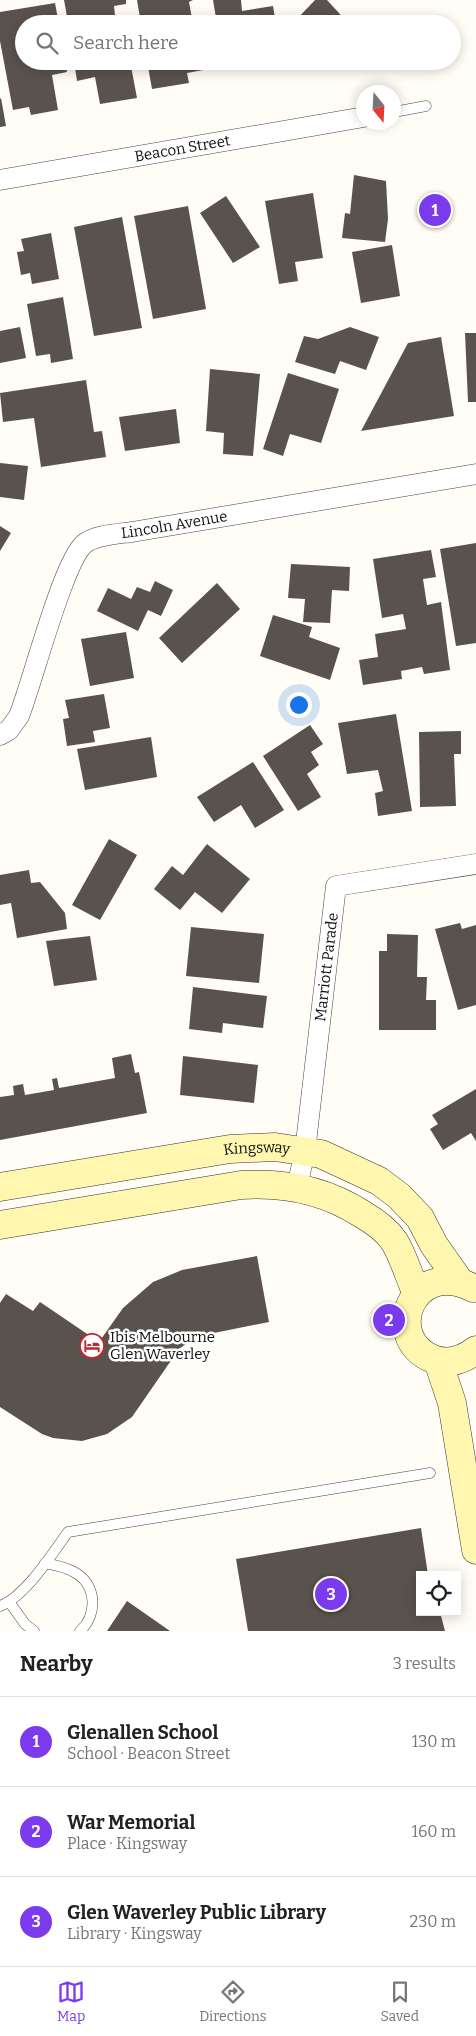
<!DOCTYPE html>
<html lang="en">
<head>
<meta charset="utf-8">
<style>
  body { margin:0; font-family:Bitter,serif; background:#f2f2f2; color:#222 }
  .controls { position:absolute; right:15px; bottom:15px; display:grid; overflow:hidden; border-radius:0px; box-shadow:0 2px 12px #0003 }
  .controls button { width:45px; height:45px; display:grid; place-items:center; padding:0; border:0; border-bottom:1px solid #e0e0e0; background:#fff; color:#222; font:25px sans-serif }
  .compass { position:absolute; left:356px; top:85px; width:45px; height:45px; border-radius:50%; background:#fff; box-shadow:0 2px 12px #0003; rotate:162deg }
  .you { position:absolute; left:298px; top:704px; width:18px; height:18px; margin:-12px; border:4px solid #fff; border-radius:50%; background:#1a73e8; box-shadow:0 0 0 8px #1a73e833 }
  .badge { display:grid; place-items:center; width:32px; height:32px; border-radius:50%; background:#7c3aed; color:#fff; font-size:16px; font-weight:700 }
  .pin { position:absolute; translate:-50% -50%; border:2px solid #fff; box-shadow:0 1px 5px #0006 }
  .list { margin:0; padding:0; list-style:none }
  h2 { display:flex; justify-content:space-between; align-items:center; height:65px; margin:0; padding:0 20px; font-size:21px }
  h2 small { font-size:16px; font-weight:400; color:#767676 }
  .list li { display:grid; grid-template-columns:32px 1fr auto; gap:15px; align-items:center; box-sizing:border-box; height:90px; padding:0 20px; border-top:1px solid #e0e0e0 }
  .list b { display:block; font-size:19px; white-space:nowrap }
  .list p { margin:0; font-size:16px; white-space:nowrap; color:#767676 }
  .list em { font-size:16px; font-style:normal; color:#767676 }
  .icon { flex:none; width:28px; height:28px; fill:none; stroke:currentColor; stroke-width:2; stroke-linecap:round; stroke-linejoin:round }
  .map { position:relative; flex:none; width:476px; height:1631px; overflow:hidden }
  .search { position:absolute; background:#fff; box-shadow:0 2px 12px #0003; left:15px; right:15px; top:15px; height:55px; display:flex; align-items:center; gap:12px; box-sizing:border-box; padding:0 18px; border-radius:28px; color:#767676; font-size:19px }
  .sheet { height:335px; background:#fff }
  nav { display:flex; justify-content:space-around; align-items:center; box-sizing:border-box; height:70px; border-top:1px solid #e0e0e0; background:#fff; font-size:14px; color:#767676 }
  nav a { display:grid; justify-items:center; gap:2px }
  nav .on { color:#7c3aed }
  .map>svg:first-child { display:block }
</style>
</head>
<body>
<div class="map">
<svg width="476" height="1631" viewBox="0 0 476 1631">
  <rect width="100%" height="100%" fill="#fffdf5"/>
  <g fill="#5a524d">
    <polygon points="64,0 126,0 126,4 114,6 116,24 90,24 89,19 68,22"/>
    <polygon points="137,0 193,0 189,2 193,24 141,24"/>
    <polygon points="213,0 241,0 242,11 273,6 276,24 217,24"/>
    <polygon points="315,0 327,0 349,24 302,24 297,19"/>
    <polygon points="55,3 59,24 24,24 24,61 65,61 67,72 52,75 58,110 31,115 29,107 13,110 0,41 0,12"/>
    <polygon points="74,61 130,61 137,98 100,104 95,77 77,81"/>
    <polygon points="147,61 213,61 214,68 187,73 189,83 152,89"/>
    <polygon points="1,98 6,126 0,127 0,99"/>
    <polygon points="354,175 386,181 388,219 385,242 342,238 345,213 350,214"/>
    <polygon points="313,193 323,258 295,262 298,281 279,284 265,201"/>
    <polygon points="226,196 260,247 233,263 200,213"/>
    <polygon points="188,206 206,309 153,319 134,216"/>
    <polygon points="122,217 142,328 94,336 74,227"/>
    <polygon points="51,233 59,279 32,284 30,273 21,275 17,252 24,251 21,239"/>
    <polygon points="392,245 400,296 361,303 352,252"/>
    <polygon points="63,297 73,359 51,363 50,354 36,356 27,304"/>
    <polygon points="20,327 26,358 0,363 0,331"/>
    <polygon points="350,327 379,337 366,370 340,361 335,374 295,362 304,336 318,339"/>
    <polygon points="465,333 476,333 476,402 468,402"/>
    <polygon points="441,337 454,416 361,431 408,343"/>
    <polygon points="210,369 260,374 253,456 223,454 224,433 206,431"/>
    <polygon points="288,373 339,389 321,443 290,434 283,456 263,449"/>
    <polygon points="86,380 94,432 102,431 106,457 41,467 34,418 3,422 0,393"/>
    <polygon points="176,409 180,443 125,451 119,417"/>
    <polygon points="0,463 28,466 24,500 0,497"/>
    <polygon points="0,526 11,533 0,551"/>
    <polygon points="476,543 476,643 456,646 440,549"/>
    <polygon points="431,550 436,577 423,579 427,605 441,602 450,670 424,674 422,667 401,671 402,679 363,685 359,660 378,657 375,634 406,629 403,614 382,618 373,559"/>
    <polygon points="291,564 350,567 349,591 332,590 330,623 303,622 305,599 288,598"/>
    <polygon points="155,581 173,590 161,616 148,610 138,631 97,611 108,588 131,599 137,587 150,592"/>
    <polygon points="217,583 240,609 182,663 159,638"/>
    <polygon points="273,615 312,627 309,637 340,648 330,680 260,656"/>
    <polygon points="126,632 134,678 90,686 81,639"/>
    <polygon points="104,694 110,728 93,731 95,742 67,746 63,719 69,718 65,700"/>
    <polygon points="396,714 412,811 378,816 375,793 383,791 378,770 347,774 338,723"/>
    <polygon points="310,725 323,744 311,752 319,765 307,774 321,797 298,811 263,756"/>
    <polygon points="461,731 461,754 454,754 456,806 420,807 419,732"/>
    <polygon points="151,737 157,777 85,790 77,749"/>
    <polygon points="253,762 284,810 255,828 241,805 214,822 197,797"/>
    <polygon points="109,839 137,855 100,920 72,905"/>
    <polygon points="207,844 250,879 222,913 195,892 180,910 154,889 172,866 183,875"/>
    <polygon points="29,870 31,883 40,882 65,913 67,929 17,938 11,903 0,905 0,875"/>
    <polygon points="460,923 462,929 476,925 476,1005 458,1010 435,929"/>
    <polygon points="191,927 264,934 259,983 186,976"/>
    <polygon points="387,934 418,935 417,977 427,977 426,1000 436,1000 436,1030 379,1030 379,951 387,951"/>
    <polygon points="90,936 97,980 54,986 46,941"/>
    <polygon points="193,987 267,996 263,1028 223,1023 222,1033 189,1029"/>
    <polygon points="131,1054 135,1073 139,1072 147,1113 0,1140 0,1097 14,1095 13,1086 23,1084 25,1095 54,1090 52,1079 57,1078 59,1088 115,1078 112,1058"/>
    <polygon points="183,1056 258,1065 254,1103 180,1095"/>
    <polygon points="476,1089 476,1141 471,1133 443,1150 430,1129 438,1124 432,1115"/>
    <polygon points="257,1256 269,1322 199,1336 190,1341 179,1349 132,1417 107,1434 82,1441 53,1438 42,1434 0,1407 0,1303 6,1294 33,1311 40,1302 99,1342 123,1308 153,1282 182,1270"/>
    <polygon points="421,1528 428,1575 420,1575 420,1612 440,1612 445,1631 248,1631 236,1559"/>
    <polygon points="127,1601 170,1631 107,1631"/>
  </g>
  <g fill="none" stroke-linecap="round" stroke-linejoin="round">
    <defs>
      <g id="lane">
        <polyline points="394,112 426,106"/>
        <path d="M 45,1563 C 55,1565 66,1567 74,1572 C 97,1584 98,1615 80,1631"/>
        <polyline points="10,1603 25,1624 34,1631"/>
        <path d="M 0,1606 C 25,1597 52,1554 68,1532 L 430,1473"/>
      </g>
      <g id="street">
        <path id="s1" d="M 0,180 L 364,117"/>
        <path id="s2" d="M 0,735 L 9,730 L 19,716 C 32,684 63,562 84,544 C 95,535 117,534 132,532 L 476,474"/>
        <path id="s3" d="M 297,1187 L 305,1151 L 336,886 L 476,864"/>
      </g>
      <g id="secondary">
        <path id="s4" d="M 0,1187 L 230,1149 L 275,1147 L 321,1154 L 379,1181 L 399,1196 L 420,1218 L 434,1245 L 460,1282"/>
        <path d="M 0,1225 L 241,1185 C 285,1182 325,1190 362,1214 C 374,1221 386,1229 394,1241 C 404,1257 409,1277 417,1294"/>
        <path d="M 473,1288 C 411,1257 382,1339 433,1359 C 449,1365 463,1360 476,1350"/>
        <polyline points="438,1361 452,1403 476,1550"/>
      </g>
    </defs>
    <use href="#lane" stroke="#444" stroke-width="11"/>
    <use href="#street" stroke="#444" stroke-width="21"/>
    <use href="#secondary" stroke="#333" stroke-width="29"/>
    <use href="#lane" stroke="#fff" stroke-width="10"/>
    <use href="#street" stroke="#fff" stroke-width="20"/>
    <use href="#secondary" stroke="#fff6b0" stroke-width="28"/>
  </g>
  <defs>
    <symbol id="hotel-ring" viewBox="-11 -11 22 22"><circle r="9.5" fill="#fff" stroke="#c4262e" stroke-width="1.5"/><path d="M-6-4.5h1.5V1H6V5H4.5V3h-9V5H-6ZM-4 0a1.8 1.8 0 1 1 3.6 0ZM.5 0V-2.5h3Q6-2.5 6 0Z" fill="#c4262e"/></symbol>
  </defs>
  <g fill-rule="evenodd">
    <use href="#hotel-ring" x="78" y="1332" width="28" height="28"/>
  </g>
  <g text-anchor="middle" stroke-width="5" stroke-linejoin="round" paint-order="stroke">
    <g font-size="15" fill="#111" stroke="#fff">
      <text dy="5" stroke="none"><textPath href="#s1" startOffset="185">Beacon Street</textPath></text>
      <text dy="5" stroke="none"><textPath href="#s2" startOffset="305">Lincoln Avenue</textPath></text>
      <text dy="5" stroke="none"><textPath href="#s3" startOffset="222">Marriott Parade</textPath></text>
      <text dy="5" stroke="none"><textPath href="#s4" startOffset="260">Kingsway</textPath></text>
    </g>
    <g font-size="15" fill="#111" stroke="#fff" text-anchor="start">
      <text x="110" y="1342">Ibis Melbourne<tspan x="110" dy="17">Glen Waverley</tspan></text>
    </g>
  </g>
</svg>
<div class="controls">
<button><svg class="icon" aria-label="locate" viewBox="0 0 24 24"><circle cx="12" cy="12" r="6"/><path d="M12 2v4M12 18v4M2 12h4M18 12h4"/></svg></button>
</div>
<svg class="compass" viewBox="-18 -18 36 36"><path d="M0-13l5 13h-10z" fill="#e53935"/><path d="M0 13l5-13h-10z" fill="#767676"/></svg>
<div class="you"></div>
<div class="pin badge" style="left:435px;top:210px">1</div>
<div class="pin badge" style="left:389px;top:1320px">2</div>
<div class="pin badge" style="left:331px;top:1594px">3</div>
<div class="search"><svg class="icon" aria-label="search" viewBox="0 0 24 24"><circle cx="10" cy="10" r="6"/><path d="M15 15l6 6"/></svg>Search here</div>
</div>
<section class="sheet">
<h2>Nearby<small>3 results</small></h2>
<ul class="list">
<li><span class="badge">1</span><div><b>Glenallen School</b><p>School · Beacon Street</p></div><em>130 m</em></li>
<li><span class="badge">2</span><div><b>War Memorial</b><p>Place · Kingsway</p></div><em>160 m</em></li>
<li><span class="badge">3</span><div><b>Glen Waverley Public Library</b><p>Library · Kingsway</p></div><em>230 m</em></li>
</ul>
</section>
<nav>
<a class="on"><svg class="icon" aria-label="map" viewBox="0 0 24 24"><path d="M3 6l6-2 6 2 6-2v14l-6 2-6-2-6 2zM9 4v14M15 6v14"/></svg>Map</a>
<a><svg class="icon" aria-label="directions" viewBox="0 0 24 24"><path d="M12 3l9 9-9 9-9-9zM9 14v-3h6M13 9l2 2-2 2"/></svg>Directions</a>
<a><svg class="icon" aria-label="saved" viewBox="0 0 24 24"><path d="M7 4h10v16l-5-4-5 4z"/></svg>Saved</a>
</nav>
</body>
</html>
